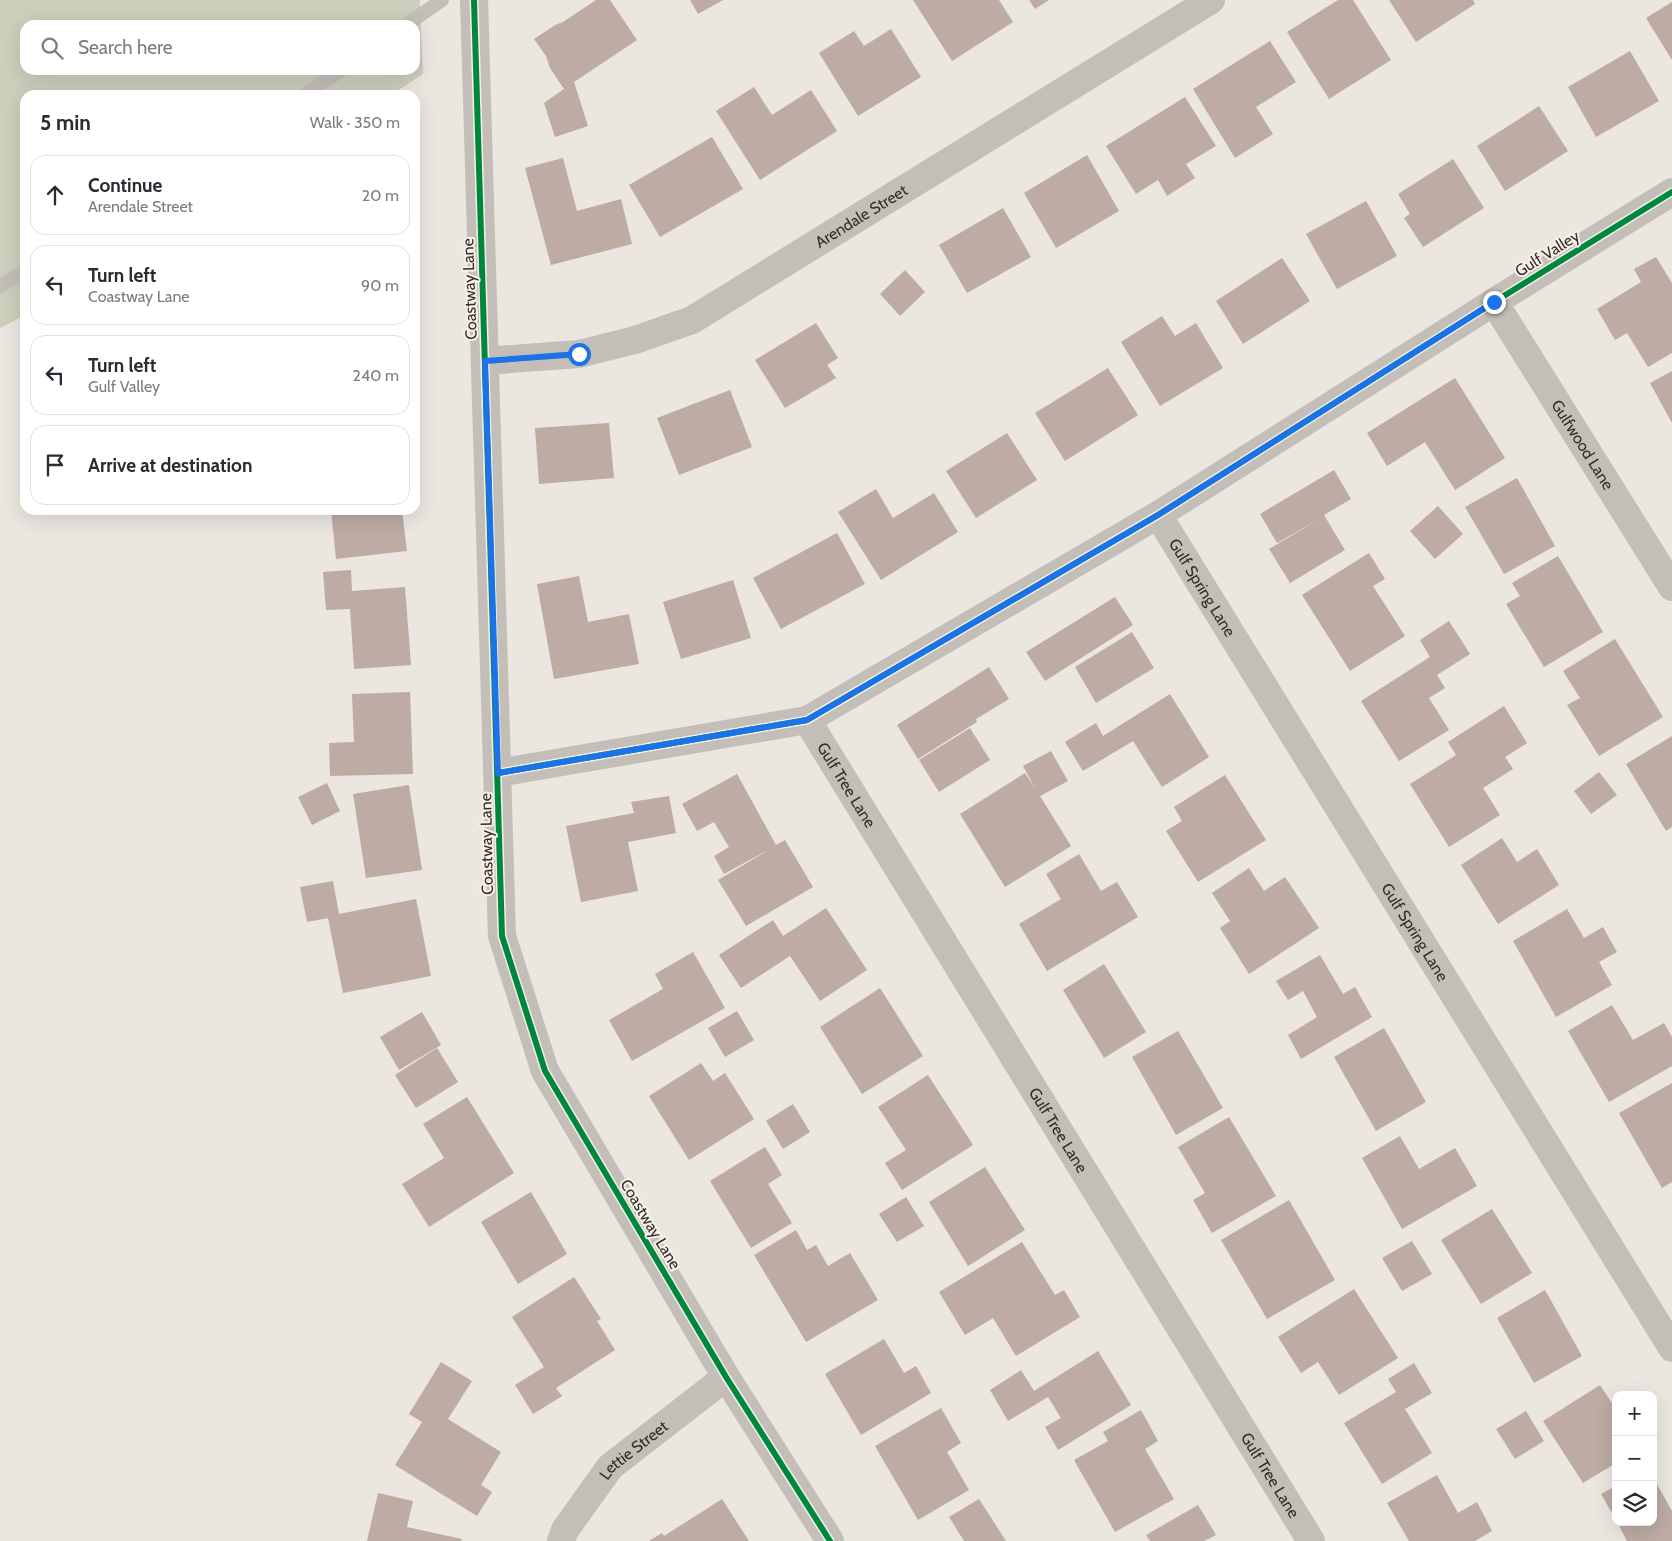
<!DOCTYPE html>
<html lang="en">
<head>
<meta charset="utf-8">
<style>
  body { margin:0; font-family:Cabin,sans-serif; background:#f7f7f7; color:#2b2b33 }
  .controls { position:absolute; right:15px; bottom:15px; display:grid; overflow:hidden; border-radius:10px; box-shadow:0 5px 20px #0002 }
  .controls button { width:45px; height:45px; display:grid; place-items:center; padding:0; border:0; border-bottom:1px solid #e1e1e2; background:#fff; color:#2b2b33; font:25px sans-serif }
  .stop { position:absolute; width:15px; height:15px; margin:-11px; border:4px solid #1a73e8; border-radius:50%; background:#fff }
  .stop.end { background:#1a73e8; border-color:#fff; box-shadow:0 1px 5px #0008 }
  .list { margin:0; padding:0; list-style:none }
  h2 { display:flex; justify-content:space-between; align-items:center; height:65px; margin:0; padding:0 20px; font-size:21px }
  h2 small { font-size:16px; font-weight:400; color:#7c7c81 }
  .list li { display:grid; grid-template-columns:32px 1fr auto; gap:15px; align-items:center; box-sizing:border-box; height:80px; margin:0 10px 10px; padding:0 10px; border:1px solid #e1e1e2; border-radius:15px }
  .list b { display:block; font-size:19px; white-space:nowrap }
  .list p { margin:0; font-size:16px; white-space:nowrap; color:#7c7c81 }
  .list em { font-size:16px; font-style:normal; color:#7c7c81 }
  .icon { flex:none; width:28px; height:28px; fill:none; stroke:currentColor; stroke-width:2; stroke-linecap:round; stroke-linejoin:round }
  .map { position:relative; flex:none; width:1672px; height:1541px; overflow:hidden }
  .search { position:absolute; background:#fff; box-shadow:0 5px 20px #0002; left:20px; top:20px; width:400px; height:55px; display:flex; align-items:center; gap:12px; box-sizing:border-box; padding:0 18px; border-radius:15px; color:#7c7c81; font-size:19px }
  .panel { position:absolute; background:#fff; box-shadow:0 5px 20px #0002; left:20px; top:90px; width:400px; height:425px; border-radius:15px }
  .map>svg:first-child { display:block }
</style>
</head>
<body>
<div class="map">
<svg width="1672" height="1541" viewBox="0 0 1672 1541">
  <rect width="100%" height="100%" fill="#ebe6e0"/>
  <path fill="#cccfbc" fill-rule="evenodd" d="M 0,0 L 420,0 L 423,74 L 391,95 L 25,95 L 25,315 L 0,328 ZM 25,25 L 415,25 L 415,70 L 25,70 Z"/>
  <g fill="#bdaba4">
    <polygon points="596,0 610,0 637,40 574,82 588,126 555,137 544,103 564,89 550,68 546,56 534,39 555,25 563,22"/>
    <polygon points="690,0 723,0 698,14"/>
    <polygon points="913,0 999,0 1013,22 952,61"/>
    <polygon points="1029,0 1049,0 1035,9"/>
    <polygon points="1338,0 1353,0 1391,60 1329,99 1287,32"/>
    <polygon points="1389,0 1473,0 1475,4 1416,42"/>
    <polygon points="1672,2 1672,60 1646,18"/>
    <polygon points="891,29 921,77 858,116 819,53 854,31 864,46"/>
    <polygon points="1270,41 1296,82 1256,107 1273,134 1235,158 1193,89"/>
    <polygon points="1630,51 1659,101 1596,137 1568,87"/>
    <polygon points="754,87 772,115 811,90 837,131 760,180 716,111"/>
    <polygon points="1185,97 1216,146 1186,164 1195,178 1167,196 1158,180 1136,194 1106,146"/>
    <polygon points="1539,106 1568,151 1505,191 1477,146"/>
    <polygon points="712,137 743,189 660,237 629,185"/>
    <polygon points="1087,155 1119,211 1056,248 1024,193"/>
    <polygon points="563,158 577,211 621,199 632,244 551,265 525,168"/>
    <polygon points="1453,159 1484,208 1423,247 1404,218 1410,214 1398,194"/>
    <polygon points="1366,201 1397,256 1337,289 1306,234"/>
    <polygon points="1003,208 1031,257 967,293 939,245"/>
    <polygon points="1656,257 1672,283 1672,353 1648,367 1627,333 1615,340 1597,309 1641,282 1634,269"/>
    <polygon points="1282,258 1310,301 1243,344 1216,301"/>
    <polygon points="905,270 925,292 900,316 880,294"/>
    <polygon points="1162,316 1175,336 1196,323 1223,368 1160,406 1121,342"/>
    <polygon points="816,323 838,358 827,365 836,378 785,408 755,360"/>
    <polygon points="1108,368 1138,415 1065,461 1035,413"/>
    <polygon points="1672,371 1672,423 1650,383"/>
    <polygon points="1455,378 1505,458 1455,490 1425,442 1387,466 1367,433"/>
    <polygon points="730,390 752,447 679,475 657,418"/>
    <polygon points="609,423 614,478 539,484 535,428"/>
    <polygon points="1007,433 1037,480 976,518 946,471"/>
    <polygon points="1334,470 1351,499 1324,515 1345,550 1290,583 1269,549 1321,518 1277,543 1260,514"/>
    <polygon points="1517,478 1555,546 1504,574 1465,507"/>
    <polygon points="876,489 893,518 934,493 958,532 881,580 838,512"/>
    <polygon points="1438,506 1463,534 1435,559 1410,531"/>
    <polygon points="331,510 402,510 407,551 336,559"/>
    <polygon points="837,533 865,584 781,629 753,578"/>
    <polygon points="1369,553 1385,579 1373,586 1405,636 1350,671 1302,595"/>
    <polygon points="1558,556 1603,632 1544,667 1506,604 1520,596 1512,583"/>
    <polygon points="351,570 352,591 405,587 411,665 354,669 350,609 326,610 323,572"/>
    <polygon points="579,576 588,622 629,614 639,664 554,679 537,584"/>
    <polygon points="733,580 751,638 681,659 663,602"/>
    <polygon points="1115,597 1133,625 1045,681 1026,652"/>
    <polygon points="1449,621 1470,654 1437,675 1445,688 1429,698 1449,730 1399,761 1361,701 1430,657 1420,640"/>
    <polygon points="1132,632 1154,668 1096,703 1075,667"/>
    <polygon points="1615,639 1663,717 1599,756 1567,705 1580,698 1563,671"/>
    <polygon points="989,667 1009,699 976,719 977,722 918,759 897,725"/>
    <polygon points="410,692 413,774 330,776 329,743 354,742 352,694"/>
    <polygon points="1170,694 1209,757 1162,787 1133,741 1083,771 1065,742 1096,723 1103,736"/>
    <polygon points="1504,706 1527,743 1505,757 1513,769 1483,788 1500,815 1449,847 1410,784 1456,755 1448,742"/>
    <polygon points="970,728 990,760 939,792 919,760"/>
    <polygon points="1672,736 1672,827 1666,831 1626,764"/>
    <polygon points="1051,751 1068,781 1040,796 1071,846 1005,887 960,814 1025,773 1035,788 1023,766"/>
    <polygon points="1599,772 1617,795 1591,814 1574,791"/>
    <polygon points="737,774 776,845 785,840 813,887 746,926 718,880 772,848 724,874 714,856 729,847 714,822 697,831 682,804"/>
    <polygon points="1225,775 1266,840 1198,882 1166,831 1182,821 1174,807"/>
    <polygon points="327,783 340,811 312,825 298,797"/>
    <polygon points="409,785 422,870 366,878 353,794"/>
    <polygon points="669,796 676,833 628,842 638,891 581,902 566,826 634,813 631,802"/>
    <polygon points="1502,838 1517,862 1537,849 1559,885 1498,924 1461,865"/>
    <polygon points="1079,854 1101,891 1117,882 1138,917 1047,971 1019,924 1061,899 1046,874"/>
    <polygon points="1249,868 1264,891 1285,877 1319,928 1249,974 1220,928 1230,921 1212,893"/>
    <polygon points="333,881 339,914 416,899 431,976 343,993 328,918 307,922 300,887"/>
    <polygon points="826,908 867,970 820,1001 790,956 741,988 719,955 773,920 783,936"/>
    <polygon points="1567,909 1584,938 1603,927 1617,952 1599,962 1612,985 1556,1017 1513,941"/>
    <polygon points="693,952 725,1008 632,1061 609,1020 663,989 655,974"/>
    <polygon points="1320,955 1343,994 1355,987 1372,1017 1301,1059 1288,1035 1317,1017 1303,991 1288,1000 1276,981"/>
    <polygon points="1104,964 1146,1032 1104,1058 1063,990"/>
    <polygon points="880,988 923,1056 862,1094 820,1027"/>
    <polygon points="1612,1005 1633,1040 1664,1023 1672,1037 1672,1066 1609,1102 1568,1031"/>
    <polygon points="737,1011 754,1040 725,1057 708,1028"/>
    <polygon points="422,1012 441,1045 399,1070 380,1037"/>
    <polygon points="1384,1028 1426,1102 1376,1131 1334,1057"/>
    <polygon points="1178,1031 1223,1108 1176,1135 1132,1057"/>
    <polygon points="437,1048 458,1082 416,1108 395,1075"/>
    <polygon points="701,1063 713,1081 725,1073 754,1119 689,1160 649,1096"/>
    <polygon points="928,1075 973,1145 902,1190 885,1163 906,1150 878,1107"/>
    <polygon points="1672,1083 1672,1182 1662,1188 1619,1113"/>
    <polygon points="467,1097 514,1173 429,1227 402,1184 444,1158 423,1124"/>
    <polygon points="793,1104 810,1132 783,1149 766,1121"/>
    <polygon points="1229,1117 1276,1196 1212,1233 1193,1200 1205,1193 1178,1147"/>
    <polygon points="1400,1136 1419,1169 1455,1148 1477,1186 1402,1229 1362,1158"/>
    <polygon points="765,1147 782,1175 768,1184 792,1223 751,1248 710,1181"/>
    <polygon points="985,1167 1025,1230 968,1266 929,1202"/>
    <polygon points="531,1192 567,1254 518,1284 481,1222"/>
    <polygon points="906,1197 924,1226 897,1242 879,1214"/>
    <polygon points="1289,1200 1335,1280 1267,1319 1221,1240"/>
    <polygon points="1492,1209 1532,1273 1481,1304 1441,1240"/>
    <polygon points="796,1230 807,1250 816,1245 828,1266 850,1253 878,1300 806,1342 754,1255"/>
    <polygon points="1412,1241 1432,1274 1402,1291 1382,1258"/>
    <polygon points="1022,1242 1055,1295 1064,1290 1080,1317 1016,1356 993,1318 965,1335 939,1292"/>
    <polygon points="574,1277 601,1319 597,1321 615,1350 556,1388 562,1396 533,1414 515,1385 544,1367 512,1317"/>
    <polygon points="1354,1289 1398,1358 1339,1395 1318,1362 1301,1373 1278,1337"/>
    <polygon points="1545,1290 1582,1356 1534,1383 1497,1318"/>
    <polygon points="884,1339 904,1373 916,1366 931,1393 861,1435 825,1374"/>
    <polygon points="1098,1351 1131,1405 1058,1450 1045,1427 1061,1418 1048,1397 1008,1421 990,1390 1021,1370 1034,1391"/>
    <polygon points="441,1362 472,1381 448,1419 501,1452 481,1485 492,1492 477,1516 395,1465 422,1422 409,1414"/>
    <polygon points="1414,1363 1432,1393 1405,1409 1432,1453 1382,1484 1344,1423 1396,1392 1388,1379"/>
    <polygon points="1600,1385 1616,1409 1616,1463 1583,1483 1543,1421"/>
    <polygon points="941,1408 961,1443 947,1452 969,1490 918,1520 875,1446"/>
    <polygon points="1141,1410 1158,1441 1145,1449 1174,1499 1115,1532 1074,1460 1108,1441 1103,1432"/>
    <polygon points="1526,1411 1544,1441 1515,1459 1496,1429"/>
    <polygon points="1437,1475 1458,1513 1477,1502 1492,1531 1475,1541 1409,1541 1387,1503"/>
    <polygon points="1653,1477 1672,1511 1672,1541 1627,1541 1617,1522 1653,1522"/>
    <polygon points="1616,1486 1616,1520 1601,1494"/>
    <polygon points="378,1493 413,1501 407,1527 462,1539 461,1541 367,1541"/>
    <polygon points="722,1499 749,1541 649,1541 662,1533 664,1536"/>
    <polygon points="979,1499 1006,1541 964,1541 949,1517"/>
    <polygon points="1198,1505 1216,1535 1204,1541 1150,1541 1146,1535"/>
  </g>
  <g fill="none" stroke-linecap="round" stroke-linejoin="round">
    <g stroke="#c4beb9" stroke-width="14">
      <polyline points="406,25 442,0"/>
      <polyline points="305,95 341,70"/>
      <polyline points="0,286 25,271"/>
    </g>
    <g stroke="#c4beb9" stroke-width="28">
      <polyline points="474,0 502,936 545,1071 726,1377 830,1541"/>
      <path id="s1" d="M 1494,302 L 1672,587"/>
      <path id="s2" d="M 485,361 L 579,354 L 635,340 L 692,320 L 1211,0"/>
      <path id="s3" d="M 1158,515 L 1672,1348"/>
      <path id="s4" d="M 807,720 L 1311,1541"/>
      <polyline points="498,773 807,720 1158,515 1494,302 1672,192"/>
      <path id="s5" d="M 561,1541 L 565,1530 L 610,1467 L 726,1377"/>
    </g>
    <defs>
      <g id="cycleway">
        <polyline points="474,0 502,936 545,1071 726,1377 830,1541"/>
        <polyline points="498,773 807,720 1158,515 1494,302 1672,192"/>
      </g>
    </defs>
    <use href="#cycleway" stroke="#f7f0e8" stroke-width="9"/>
    <use href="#cycleway" stroke="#00873e" stroke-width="6"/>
  </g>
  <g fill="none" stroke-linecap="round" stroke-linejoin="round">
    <polyline stroke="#1a73e8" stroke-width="6" points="579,354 485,361 498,773 807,720 1158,515 1494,302"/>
  </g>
  <g text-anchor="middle" stroke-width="4" stroke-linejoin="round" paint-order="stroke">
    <g font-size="16" fill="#342c28" stroke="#f7f0e8">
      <text dy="6" stroke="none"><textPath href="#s2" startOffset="411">Arendale Street</textPath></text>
      <text transform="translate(1547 253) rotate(-32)" y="6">Gulf Valley</text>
      <text transform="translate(469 289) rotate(-92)" y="6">Coastway Lane</text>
      <text dy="6" stroke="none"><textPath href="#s1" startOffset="168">Gulfwood Lane</textPath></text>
      <text dy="6" stroke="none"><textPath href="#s3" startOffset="85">Gulf Spring Lane</textPath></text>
      <text dy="6" stroke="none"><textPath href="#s4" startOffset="76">Gulf Tree Lane</textPath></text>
      <text transform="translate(486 844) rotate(-91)" y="6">Coastway Lane</text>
      <text dy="6" stroke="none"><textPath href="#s3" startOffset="490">Gulf Spring Lane</textPath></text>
      <text dy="6" stroke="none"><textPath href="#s4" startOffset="481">Gulf Tree Lane</textPath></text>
      <text transform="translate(651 1224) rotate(59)" y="6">Coastway Lane</text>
      <text dy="6" stroke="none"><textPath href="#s5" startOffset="118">Lettie Street</textPath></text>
      <text dy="6" stroke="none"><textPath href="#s4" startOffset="886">Gulf Tree Lane</textPath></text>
    </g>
  </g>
</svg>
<div class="controls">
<button>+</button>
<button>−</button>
<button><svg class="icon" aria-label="layers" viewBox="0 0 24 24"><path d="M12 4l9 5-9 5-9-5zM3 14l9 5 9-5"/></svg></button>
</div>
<div class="stop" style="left:579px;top:354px"></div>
<div class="stop end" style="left:1494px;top:302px"></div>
<div class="search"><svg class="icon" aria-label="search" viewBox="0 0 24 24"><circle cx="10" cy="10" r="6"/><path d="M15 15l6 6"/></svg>Search here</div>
<section class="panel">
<h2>5 min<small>Walk · 350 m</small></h2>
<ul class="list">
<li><svg class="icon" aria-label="ahead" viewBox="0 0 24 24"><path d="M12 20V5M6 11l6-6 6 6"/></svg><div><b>Continue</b><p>Arendale Street</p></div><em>20 m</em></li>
<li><svg class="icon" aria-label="left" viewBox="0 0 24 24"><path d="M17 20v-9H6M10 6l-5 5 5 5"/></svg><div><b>Turn left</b><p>Coastway Lane</p></div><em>90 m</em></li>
<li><svg class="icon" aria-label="left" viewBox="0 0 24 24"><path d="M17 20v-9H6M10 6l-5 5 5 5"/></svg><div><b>Turn left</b><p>Gulf Valley</p></div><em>240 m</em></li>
<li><svg class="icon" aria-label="arrive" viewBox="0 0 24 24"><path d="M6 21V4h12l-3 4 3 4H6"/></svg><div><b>Arrive at destination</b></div></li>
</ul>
</section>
</div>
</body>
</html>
